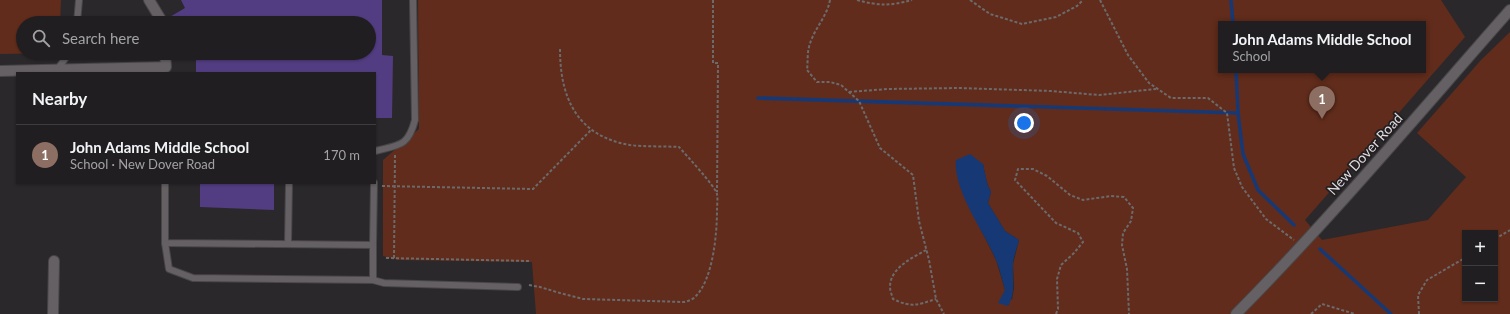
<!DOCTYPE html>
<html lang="en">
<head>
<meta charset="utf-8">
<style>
  body { margin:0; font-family:Lato,sans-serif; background:#282729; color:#f1f3f6 }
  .controls { position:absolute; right:12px; bottom:12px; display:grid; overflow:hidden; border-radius:0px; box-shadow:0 1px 3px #0004 }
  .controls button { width:36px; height:36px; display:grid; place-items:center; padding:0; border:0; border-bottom:1px solid #3d3c3e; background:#201e20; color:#f1f3f6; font:20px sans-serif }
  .you { position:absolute; left:1024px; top:123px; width:14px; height:14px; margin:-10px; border:3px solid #fff; border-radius:50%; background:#1a73e8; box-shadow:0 0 0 6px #1a73e833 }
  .badge { display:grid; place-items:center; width:26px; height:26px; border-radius:50%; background:#ea580c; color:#fff; font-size:13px; font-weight:700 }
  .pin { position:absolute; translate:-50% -33px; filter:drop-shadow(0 1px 2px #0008) }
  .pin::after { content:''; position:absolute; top:21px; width:14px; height:12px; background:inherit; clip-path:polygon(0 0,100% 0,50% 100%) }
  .popup { position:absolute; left:1218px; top:21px; width:208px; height:52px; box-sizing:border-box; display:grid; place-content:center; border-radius:0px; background:#201e20; filter:drop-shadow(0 1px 3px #0005); font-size:13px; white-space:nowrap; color:#a2a2a5 }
  .popup b { font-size:15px; color:#f1f3f6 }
  .popup::after { content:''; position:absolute; left:50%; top:100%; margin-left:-8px; border:8px solid transparent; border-top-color:#201e20 }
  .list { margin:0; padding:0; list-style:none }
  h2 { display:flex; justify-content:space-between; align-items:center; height:52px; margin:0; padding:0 16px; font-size:17px }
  h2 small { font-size:13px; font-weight:400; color:#a2a2a5 }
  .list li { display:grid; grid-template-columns:26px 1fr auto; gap:12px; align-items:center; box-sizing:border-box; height:60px; padding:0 16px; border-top:1px solid #3d3c3e }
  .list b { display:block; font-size:15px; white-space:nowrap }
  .list p { margin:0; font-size:13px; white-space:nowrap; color:#a2a2a5 }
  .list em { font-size:13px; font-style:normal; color:#a2a2a5 }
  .icon { flex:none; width:22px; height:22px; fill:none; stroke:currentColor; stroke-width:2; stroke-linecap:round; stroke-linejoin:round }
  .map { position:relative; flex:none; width:1510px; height:314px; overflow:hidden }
  .search { position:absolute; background:#201e20; box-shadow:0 1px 3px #0004; left:16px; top:16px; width:360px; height:44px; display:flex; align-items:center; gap:10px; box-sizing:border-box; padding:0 14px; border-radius:22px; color:#a2a2a5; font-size:15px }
  .panel { position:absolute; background:#201e20; box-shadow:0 1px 3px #0004; left:16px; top:72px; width:360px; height:112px; border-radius:0px }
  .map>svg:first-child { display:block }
</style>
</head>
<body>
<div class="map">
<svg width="1510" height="314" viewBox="0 0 1510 314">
  <rect width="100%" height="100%" fill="#2b282b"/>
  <g fill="#612c1b" fill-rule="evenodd">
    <polygon points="0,0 61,0 60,23 23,23 23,53 56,53 0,54"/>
    <path d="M 418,0 L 1441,0 L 1465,37 L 1305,220 L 1322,240 L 1428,220 L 1466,177 L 1417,133 L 1481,60 L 1510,32 L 1510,314 L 536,314 L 532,262 L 398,260 L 383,256 L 383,160 L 419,129 ZM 1221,24 L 1423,24 L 1423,70 L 1221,70 ZM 983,164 L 987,183 L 991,192 L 988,203 L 1005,231 L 1019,240 L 1013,264 L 1014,288 L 1012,300 L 1005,290 L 996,260 L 975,218 ZM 1465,233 L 1495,233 L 1495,299 L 1465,299 Z"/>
  </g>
  <path fill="#163976" d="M 970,154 L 983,164 L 987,183 L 991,192 L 988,203 L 1005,231 L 1019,240 C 1017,248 1013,257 1013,265 C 1012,280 1016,293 1008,306 L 998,303 L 1005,290 C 1002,280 1000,269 996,260 C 984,231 953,191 956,160 Z"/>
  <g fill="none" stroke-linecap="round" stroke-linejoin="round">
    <g stroke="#163976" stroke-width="3.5">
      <polyline points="1231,0 1233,24"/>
      <polyline points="1236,70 1238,113 1243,154 1258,190 1294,225"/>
      <polyline points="758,98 1238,113"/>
      <polyline points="1320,249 1391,314"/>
    </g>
  </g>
  <g fill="#523d82">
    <polygon points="181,0 382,0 382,55 393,56 392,118 375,118 375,73 196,73 196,53 369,53 369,23 169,23 168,18 185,8"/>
    <polygon points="200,183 274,183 274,210 200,207"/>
  </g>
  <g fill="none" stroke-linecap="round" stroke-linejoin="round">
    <defs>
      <g id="service">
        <polyline points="77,23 79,0"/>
        <polyline points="57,70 69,53"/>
        <path d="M 375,151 C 399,145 408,147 415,120 L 413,0"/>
        <polyline points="165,183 165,243 373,245 374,183"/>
        <polyline points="165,243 169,269 193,278 373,280 384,283 518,287"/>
        <polyline points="288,244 289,183"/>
        <polyline points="373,280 373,245"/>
      </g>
      <g id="minor">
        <polyline points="149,0 163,23"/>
        <polyline points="0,71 166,67 165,53"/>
        <polyline points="53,314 54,261"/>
      </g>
      <path id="tertiary" d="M 1236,314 C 1332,217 1420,112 1510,10"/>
    </defs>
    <use href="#service" stroke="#494648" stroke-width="8"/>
    <use href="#minor" stroke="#494648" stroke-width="12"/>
    <use href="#tertiary" stroke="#494648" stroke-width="12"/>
    <g stroke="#6d6a6c" stroke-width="2" stroke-dasharray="3 2" stroke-linecap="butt">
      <polyline points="713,0 713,63 718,63 717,192"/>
      <path d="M 830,0 C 827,17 813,30 809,47 C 807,54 808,63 807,70 L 817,82 L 830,82 L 841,85 L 859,101 L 880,148 L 913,175 L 919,221 L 929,260 L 936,299 L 944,314"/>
      <path d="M 857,0 C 879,6 890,6 912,0"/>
      <polyline points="970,0 990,14 1022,24 1056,17 1077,6 1083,0"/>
      <polyline points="1100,0 1128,55 1149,83 1171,98 1208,98 1227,113 1234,168 1242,187 1266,219 1294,240"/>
      <polyline points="849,92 887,89 959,88 1051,91 1099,95 1156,89"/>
      <polyline points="382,186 533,189 591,130"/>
      <polyline points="1495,239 1510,230"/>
      <path d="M 926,250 C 912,258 890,268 890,287 C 890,291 892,295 893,299 C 912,308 917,305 936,299"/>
      <polyline points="386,258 529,261"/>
      <polyline points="394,258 395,154"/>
      <path d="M 529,285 L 540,287 L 560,293 L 583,299 L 684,302 C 688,301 692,300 695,297 C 713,280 717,234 717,210 C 717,205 718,199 717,194 C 715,186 686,155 679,147 C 663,146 645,147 630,145 C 577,136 560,98 560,49"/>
      <polyline points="1056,314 1058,309 1057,279 1061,265 1074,253 1083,242 1078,233 1056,223 1015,180 1018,169 1033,169 1047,176 1070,195 1083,200 1111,196 1124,197 1133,208 1131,221 1123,233 1122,245 1127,269 1129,314"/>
      <polyline points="1311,314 1322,304 1355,314"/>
      <polyline points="1419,314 1418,295 1427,280 1465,258"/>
    </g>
    <use href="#service" stroke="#646063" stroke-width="6"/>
    <use href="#minor" stroke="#646063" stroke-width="10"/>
    <use href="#tertiary" stroke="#646063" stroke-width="10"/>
  </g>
  <g text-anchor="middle" stroke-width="3.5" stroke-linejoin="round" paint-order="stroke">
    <g font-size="14" fill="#dedbdd" stroke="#221e21">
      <text transform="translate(1365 154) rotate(-48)" y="5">New Dover Road</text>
    </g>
  </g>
</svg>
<div class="controls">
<button>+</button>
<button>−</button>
</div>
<div class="you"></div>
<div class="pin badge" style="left:1322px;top:119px;background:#8d6e63">1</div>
<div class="popup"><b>John Adams Middle School</b>School</div>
<div class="search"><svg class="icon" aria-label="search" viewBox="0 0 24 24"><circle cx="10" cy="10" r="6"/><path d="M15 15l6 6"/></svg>Search here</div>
<section class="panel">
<h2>Nearby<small></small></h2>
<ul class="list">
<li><span class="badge" style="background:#8d6e63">1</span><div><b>John Adams Middle School</b><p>School · New Dover Road</p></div><em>170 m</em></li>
</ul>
</section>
</div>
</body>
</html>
